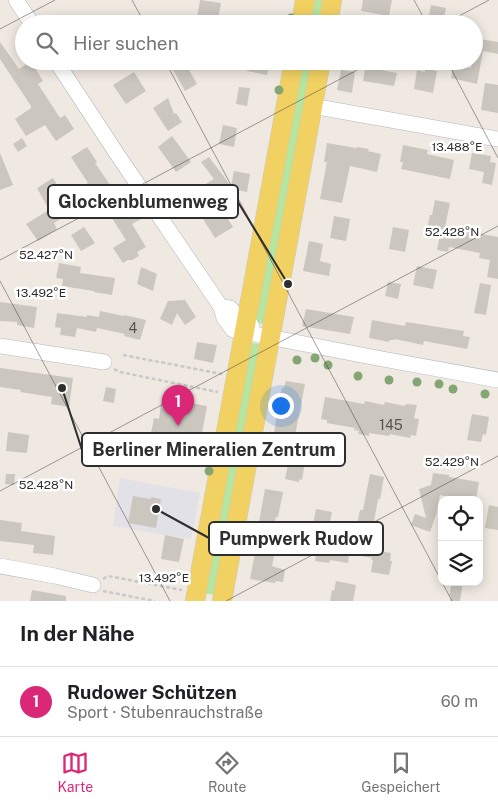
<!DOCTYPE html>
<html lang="de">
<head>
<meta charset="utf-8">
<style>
  body { margin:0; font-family:"Public Sans",sans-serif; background:#f6f6f6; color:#202124 }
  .controls { position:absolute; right:15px; bottom:15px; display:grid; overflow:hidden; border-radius:10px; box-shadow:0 2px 12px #0003 }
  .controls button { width:45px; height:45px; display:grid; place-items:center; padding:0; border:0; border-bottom:1px solid #e0e0e0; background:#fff; color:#202124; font:25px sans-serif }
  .you { position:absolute; left:280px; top:405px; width:18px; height:18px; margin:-12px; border:4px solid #fff; border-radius:50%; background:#1a73e8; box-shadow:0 0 0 8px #1a73e833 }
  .badge { display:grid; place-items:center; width:32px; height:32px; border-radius:50%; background:#db2777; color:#fff; font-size:16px; font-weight:700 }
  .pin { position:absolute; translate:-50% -41px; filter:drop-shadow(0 1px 2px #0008) }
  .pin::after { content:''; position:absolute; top:26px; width:18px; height:15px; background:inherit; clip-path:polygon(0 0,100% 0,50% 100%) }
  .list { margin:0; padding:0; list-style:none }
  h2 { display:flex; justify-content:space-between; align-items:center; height:65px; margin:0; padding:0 20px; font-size:21px }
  h2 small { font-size:16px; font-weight:400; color:#757577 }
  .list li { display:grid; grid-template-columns:32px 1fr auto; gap:15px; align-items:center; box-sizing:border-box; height:70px; padding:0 20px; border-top:1px solid #e0e0e0 }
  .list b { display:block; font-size:19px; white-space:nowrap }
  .list p { margin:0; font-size:16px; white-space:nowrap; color:#757577 }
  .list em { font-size:16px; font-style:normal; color:#757577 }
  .icon { flex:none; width:28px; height:28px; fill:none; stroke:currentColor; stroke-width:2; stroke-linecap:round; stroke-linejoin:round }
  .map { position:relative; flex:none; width:498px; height:601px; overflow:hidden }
  .search { position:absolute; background:#fff; box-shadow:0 2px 12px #0003; left:15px; right:15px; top:15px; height:55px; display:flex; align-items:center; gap:12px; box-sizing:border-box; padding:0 18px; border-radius:28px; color:#757577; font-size:19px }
  .sheet { height:135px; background:#fff }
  nav { display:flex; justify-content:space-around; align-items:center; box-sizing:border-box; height:70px; border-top:1px solid #e0e0e0; background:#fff; font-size:14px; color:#757577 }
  nav a { display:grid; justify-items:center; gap:2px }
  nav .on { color:#db2777 }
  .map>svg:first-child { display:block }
</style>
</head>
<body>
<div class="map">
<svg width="498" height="601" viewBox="0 0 498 601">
  <rect width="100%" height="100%" fill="#efe9e1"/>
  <polygon fill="#e3e1e8" points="120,478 200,493 191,539 113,526"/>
  <g fill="#b6e59e">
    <polygon points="311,0 327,0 322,24 307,24"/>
    <polygon points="300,61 316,61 266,323 263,324 254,321"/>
    <polygon points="250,343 260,344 216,595 202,593"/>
  </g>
  <g fill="#cbc7bf">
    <polygon points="200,0 221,3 217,24 196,24"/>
    <polygon points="363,0 392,0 389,16 361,11"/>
    <polygon points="431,5 446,8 443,23 428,20"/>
    <polygon points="474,38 498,42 498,54 483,51 477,84 451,78 453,65 471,68 472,61 474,61"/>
    <polygon points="0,42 19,69 31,61 43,81 38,84 60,118 65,115 74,129 56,141 45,125 26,136 15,119 31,108 31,106 0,59"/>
    <polygon points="168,61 184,61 197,84 185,91"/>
    <polygon points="250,61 270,61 267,75 247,71"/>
    <polygon points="366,62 382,66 381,70 397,73 394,86 363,81"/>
    <polygon points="425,69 437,71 433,93 414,89 417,70 425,72"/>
    <polygon points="341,70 355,72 352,93 337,90"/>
    <polygon points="134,72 146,91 126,104 113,85"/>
    <polygon points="485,83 498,85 498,113 481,110"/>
    <polygon points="239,87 250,88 247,106 236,104"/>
    <polygon points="168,98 174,114 176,113 182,122 168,131 153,108"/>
    <polygon points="223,125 237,128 234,147 219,144"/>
    <polygon points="172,136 191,162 176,172 158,147"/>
    <polygon points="22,138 27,146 18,152 13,144"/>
    <polygon points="327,143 356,148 357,147 369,149 368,151 381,154 377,172 350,166 342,203 320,199 327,162 324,162"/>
    <polygon points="403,145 428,150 427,154 454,160 450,179 401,169 403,162 400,162"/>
    <polygon points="87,147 97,162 95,163 126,208 127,198 141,219 132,224 146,247 137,252 139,256 132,260 128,260 123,263 113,248 126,240 101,201 98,203 92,195 87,198 81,188 88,183 71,157"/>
    <polygon points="0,153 13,185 0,190"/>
    <polygon points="472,153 491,156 490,162 496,163 492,185 482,183 484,172 469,169"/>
    <polygon points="209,157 231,186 234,171 250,174 247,192 210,184 220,201 218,203 233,227 215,238 188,195 214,179 201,162"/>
    <polygon points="53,178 59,188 56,189 70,213 54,223 57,229 38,241 26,224 49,210 37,188"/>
    <polygon points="435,200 450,203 445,227 498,237 498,279 487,277 490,260 479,258 480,253 449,247 448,252 437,250 441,231 427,229 430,215 432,215"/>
    <polygon points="334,216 350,219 346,241 330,238"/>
    <polygon points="84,227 95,243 81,251 71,235"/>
    <polygon points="393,227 409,230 405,252 389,249"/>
    <polygon points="309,241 323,244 320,261 331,264 329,276 303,271"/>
    <polygon points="59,263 81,267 80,273 115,278 112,295 94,292 94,291 62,286 63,279 56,278"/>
    <polygon points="417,266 437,270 433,289 413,285"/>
    <polygon points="141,267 157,274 153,291 137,284"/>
    <polygon points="388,282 401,284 398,299 385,296"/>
    <polygon points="480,283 491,285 486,315 474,313"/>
    <polygon points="185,300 196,317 185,325 177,313 172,325 160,319 168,301"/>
    <polygon points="0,302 37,307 34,328 17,325 17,322 0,321"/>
    <polygon points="306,309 354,317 350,334 302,326"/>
    <polygon points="100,311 124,316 124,315 146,320 140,340 124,336 125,334 97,328 96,332 77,328 75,337 60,335 61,328 55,327 57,313 87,317 87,315 99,317"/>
    <polygon points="372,320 405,326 406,322 464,331 463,336 470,337 467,349 424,341 423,345 395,339 394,340 389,340 389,342 369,338"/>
    <polygon points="197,342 217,345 213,363 194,359"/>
    <polygon points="0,368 73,378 69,407 51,404 52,397 20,392 21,390 0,387"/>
    <polygon points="286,381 305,384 293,446 273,442 277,411 282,388 284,388"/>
    <polygon points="106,387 116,389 114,403 103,401"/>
    <polygon points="325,397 364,404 365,401 384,405 385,402 405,406 406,404 417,405 414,418 419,419 416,436 411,435 410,438 390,434 389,436 369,433 369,436 358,434 359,431 354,430 355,428 327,423 327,420 321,419"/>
    <polygon points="162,398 207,406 199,449 179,445 179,447 155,443 157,434 151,433 154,418 159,419"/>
    <polygon points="472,414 489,417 486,435 483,434 481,442 467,440"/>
    <polygon points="8,432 29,435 27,453 6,451"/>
    <polygon points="289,460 305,463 302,480 300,479 299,482 285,479"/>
    <polygon points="433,473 449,475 449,477 479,482 476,500 464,500 440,495 436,515 430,532 411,525 415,514 426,518 419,489 431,485"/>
    <polygon points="6,474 15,474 14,485 5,484"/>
    <polygon points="370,474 384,477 380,499 378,499 372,533 377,534 374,550 391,553 390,561 392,561 389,575 371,572 373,560 371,560 372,558 349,554 348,563 330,560 329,563 315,561 318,543 350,549 352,542 353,543 360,510 363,510"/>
    <polygon points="265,489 283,492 278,517 276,517 271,545 276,546 272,566 285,570 283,582 276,581 275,583 250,579 256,548 252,548 256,528 258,528"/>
    <polygon points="133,496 151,499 151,497 161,499 156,528 128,523"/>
    <polygon points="489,505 498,507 498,530 485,528"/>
    <polygon points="316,509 332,512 329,527 313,524"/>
    <polygon points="0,520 22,523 21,531 55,536 53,555 33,553 34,545 0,541"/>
    <polygon points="165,535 184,539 179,562 161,559"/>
    <polygon points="336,581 356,585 353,601 330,601 332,590 334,591"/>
    <polygon points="452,582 463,582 460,601 450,601 451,596 449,596"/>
    <polygon points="32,590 66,596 66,601 30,601"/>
  </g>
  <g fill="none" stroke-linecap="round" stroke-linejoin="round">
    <defs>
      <g id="minor">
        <polyline points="16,0 32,24"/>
        <polyline points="56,61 117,154 221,307 224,318 233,330 377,358 498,380"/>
        <polyline points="312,106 498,139"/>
        <polyline points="221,307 230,308 238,316 247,318 252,327"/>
        <polyline points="0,346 104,362"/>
        <polyline points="0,566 55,576 93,585"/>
      </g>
      <g id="major">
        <polyline points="301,24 305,0"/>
        <polyline points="328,24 332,0"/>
        <polyline points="195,601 294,61"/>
        <polyline points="222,601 321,61"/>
      </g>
    </defs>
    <use href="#minor" stroke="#b4b7c1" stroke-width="16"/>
    <use href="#major" stroke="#c9c9c9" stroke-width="20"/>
    <g stroke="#c9c9c9" stroke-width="2.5" stroke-dasharray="4 2.5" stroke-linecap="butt">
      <polyline points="123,355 222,374"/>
      <polyline points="114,369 120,372 218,392"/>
      <polyline points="103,579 108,576 182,590"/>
      <polyline points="103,591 155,601"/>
    </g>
    <use href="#minor" stroke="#fff" stroke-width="15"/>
    <use href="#major" stroke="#f2d163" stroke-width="19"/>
  </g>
  <g fill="#84a574">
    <circle cx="291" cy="18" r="4.5"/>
    <circle cx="279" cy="90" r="4.5"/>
    <circle cx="315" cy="358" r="4.5"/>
    <circle cx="297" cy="360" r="4.5"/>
    <circle cx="328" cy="365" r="4.5"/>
    <circle cx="358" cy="376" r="4.5"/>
    <circle cx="389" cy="380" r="4.5"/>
    <circle cx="417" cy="382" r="4.5"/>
    <circle cx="439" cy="384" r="4.5"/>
    <circle cx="453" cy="389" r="4.5"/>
    <circle cx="485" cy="394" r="4.5"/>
    <circle cx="209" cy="471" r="4.5"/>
  </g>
  <path fill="none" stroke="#2e2e2e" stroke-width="1" stroke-opacity="0.45" d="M 132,0 L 145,24M 414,0 L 427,24M 444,24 L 489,0M 0,29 L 55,0M 165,61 L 442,582M 447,61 L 498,158M 0,260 L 374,61M 0,281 L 170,601M 0,491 L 498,226M 442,582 L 452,601M 226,601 L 498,456"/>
  <g text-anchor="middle" stroke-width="5" stroke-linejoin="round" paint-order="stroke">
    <g font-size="14" fill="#555452">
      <text x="133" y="333">4</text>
      <text x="391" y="430">145</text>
    </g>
  </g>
  <g font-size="12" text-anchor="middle" fill="#2e2e2e" stroke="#fff" stroke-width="5" stroke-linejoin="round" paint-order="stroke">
    <text x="457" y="151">13.488°E</text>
    <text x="452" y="236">52.428°N</text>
    <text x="46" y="259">52.427°N</text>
    <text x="41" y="297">13.492°E</text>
    <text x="452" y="466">52.429°N</text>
    <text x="46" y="489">52.428°N</text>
    <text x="164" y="582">13.492°E</text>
  </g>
  <path fill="none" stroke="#2e2e2e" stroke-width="2" d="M288 284L238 202M62 388L82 450M156 509L209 538"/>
  <g fill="#2e2e2e" stroke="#fff" stroke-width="2">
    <circle cx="288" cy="284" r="5"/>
    <circle cx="62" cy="388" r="5"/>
    <circle cx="156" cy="509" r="5"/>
  </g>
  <g fill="#fff" stroke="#2e2e2e" stroke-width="2">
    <rect x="48" y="185" width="190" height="33" rx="5"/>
    <rect x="82" y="433" width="263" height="33" rx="5"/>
    <rect x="209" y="522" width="174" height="33" rx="5"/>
  </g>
  <g font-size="18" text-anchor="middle" font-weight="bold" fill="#2e2e2e">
    <text x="143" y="208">Glockenblumenweg</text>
    <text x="214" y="456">Berliner Mineralien Zentrum</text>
    <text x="296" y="545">Pumpwerk Rudow</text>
  </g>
</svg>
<div class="controls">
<button><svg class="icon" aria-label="locate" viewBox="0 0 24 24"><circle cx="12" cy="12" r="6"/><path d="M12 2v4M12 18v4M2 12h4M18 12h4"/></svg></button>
<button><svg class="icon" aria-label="layers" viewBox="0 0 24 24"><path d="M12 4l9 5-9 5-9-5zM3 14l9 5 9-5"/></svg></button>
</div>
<div class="you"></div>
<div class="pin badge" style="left:178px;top:426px">1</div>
<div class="search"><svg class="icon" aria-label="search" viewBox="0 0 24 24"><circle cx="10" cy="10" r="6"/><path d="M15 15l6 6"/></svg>Hier suchen</div>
</div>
<section class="sheet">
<h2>In der Nähe<small></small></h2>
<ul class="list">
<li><span class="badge">1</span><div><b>Rudower Schützen</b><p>Sport · Stubenrauchstraße</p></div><em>60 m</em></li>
</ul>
</section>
<nav>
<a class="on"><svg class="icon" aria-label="map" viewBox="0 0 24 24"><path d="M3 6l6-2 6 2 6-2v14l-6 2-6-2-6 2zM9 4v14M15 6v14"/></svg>Karte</a>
<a><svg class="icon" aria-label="directions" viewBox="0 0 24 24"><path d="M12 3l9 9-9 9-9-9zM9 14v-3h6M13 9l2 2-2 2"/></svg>Route</a>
<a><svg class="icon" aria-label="saved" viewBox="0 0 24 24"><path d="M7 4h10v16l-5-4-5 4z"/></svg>Gespeichert</a>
</nav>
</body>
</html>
